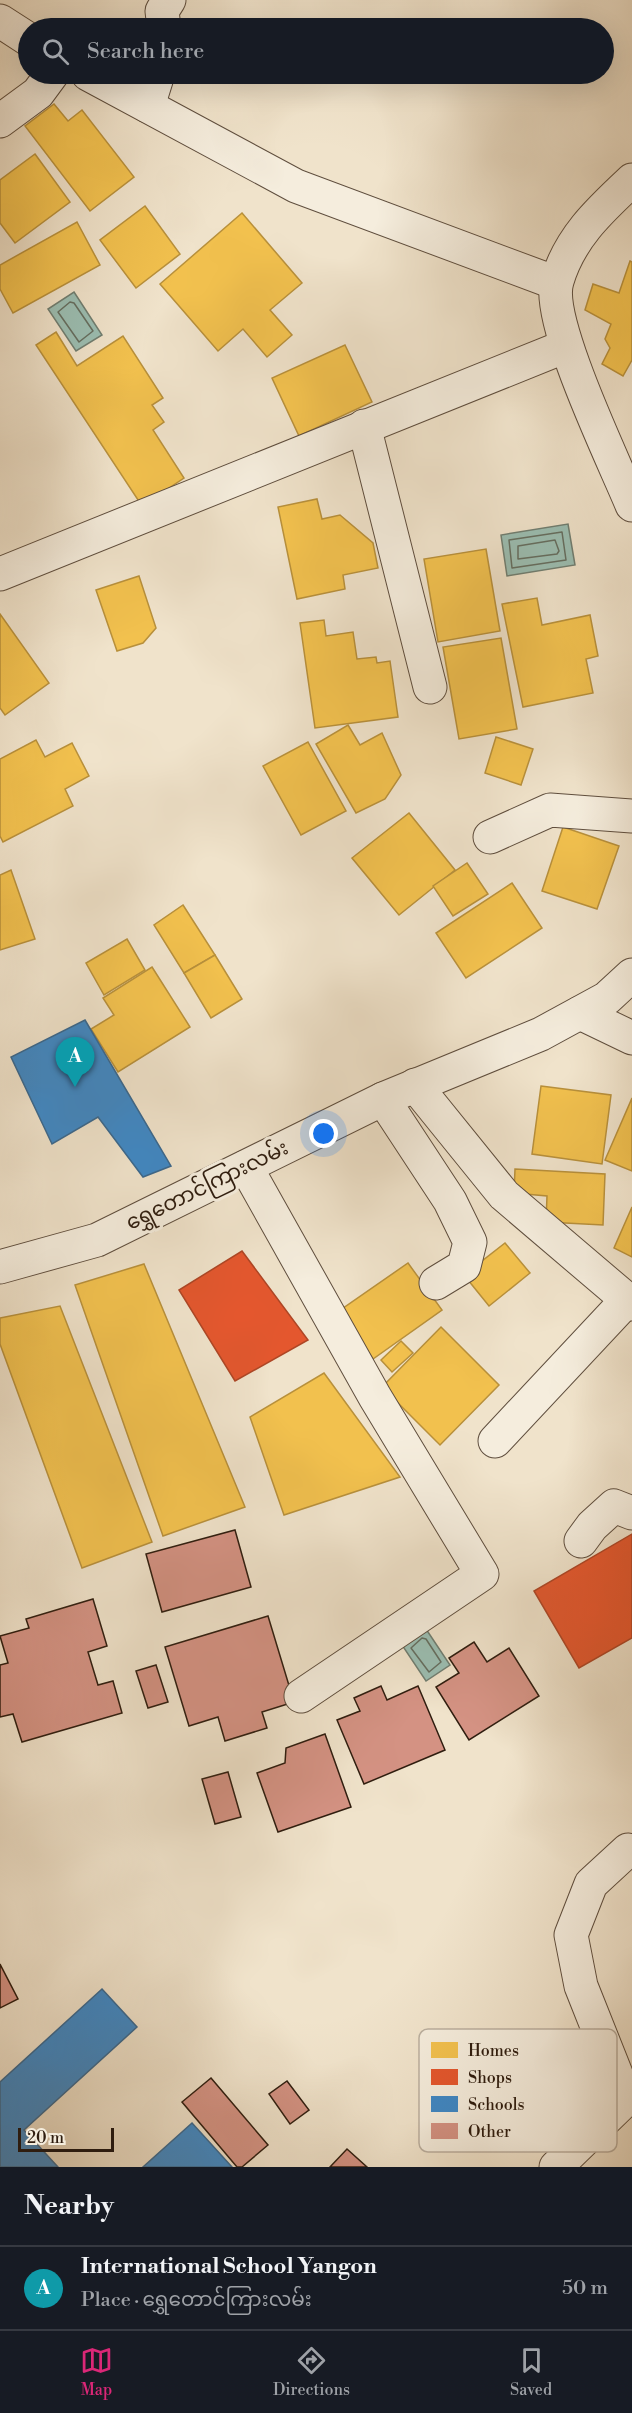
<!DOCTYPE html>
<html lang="en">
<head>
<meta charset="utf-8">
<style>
  body { margin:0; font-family:"Libre Bodoni","Noto Sans Myanmar",serif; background:#20242c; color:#f1f3f6 }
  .scale { position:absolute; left:18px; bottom:15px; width:96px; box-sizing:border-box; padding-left:6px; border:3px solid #2f1d0f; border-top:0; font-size:16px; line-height:21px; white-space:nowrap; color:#2f1d0f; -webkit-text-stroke:4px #f5eddd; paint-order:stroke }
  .you { position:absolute; left:324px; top:1134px; width:21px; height:21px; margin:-15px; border:4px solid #fff; border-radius:50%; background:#1a73e8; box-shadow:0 0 0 9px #1a73e833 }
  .badge { display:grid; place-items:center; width:39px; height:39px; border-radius:50%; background:#db2777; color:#fff; font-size:20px; font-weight:700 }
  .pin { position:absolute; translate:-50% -50px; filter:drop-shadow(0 2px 3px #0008) }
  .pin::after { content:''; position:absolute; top:32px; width:21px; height:18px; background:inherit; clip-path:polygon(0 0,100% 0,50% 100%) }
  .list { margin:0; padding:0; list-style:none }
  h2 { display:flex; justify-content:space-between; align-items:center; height:78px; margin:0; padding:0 24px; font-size:26px }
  h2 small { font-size:20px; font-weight:400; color:#9ea1a6 }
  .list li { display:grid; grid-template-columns:39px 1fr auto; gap:18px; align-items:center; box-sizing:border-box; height:84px; padding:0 24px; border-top:2px solid #363941 }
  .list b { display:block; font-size:22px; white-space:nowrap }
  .list p { margin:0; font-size:20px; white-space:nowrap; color:#9ea1a6 }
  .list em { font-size:20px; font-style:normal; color:#9ea1a6 }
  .icon { flex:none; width:33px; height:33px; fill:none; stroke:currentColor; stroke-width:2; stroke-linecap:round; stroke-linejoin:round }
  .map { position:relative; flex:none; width:632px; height:2167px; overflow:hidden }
  .search { position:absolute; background:#171b24; box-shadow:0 6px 24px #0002; left:18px; right:18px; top:18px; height:66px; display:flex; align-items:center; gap:15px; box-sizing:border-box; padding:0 21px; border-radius:33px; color:#9ea1a6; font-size:22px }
  .sheet { height:162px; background:#171b24 }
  nav { display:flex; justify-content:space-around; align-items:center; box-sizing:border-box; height:84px; border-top:2px solid #363941; background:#171b24; font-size:16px; color:#9ea1a6 }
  nav a { display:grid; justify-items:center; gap:3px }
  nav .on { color:#db2777 }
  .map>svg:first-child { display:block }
</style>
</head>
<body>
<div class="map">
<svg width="632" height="2167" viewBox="0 0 632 2167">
  <rect width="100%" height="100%" fill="#f0e3cb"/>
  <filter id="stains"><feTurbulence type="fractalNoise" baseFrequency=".00333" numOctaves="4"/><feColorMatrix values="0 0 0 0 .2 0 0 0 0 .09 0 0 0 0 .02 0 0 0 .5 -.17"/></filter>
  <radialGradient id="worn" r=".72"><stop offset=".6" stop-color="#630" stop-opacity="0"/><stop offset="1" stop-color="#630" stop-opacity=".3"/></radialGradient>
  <g fill="#9bbeb2" stroke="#707e71" stroke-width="1.5">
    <polygon points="74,292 102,335 76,351 48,309"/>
    <polygon points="568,524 575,565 507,576 501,535"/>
    <polygon points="426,1629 450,1665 426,1681 402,1645"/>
  </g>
  <g fill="#f2c14e" stroke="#b8903b" stroke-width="1.5">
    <polygon points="54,104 68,121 82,110 134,177 90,211 25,126"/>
    <polygon points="35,154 70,202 15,243 0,223 0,180"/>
    <polygon points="145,206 180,254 136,288 100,240"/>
    <polygon points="242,213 302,283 270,310 292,335 267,357 243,329 218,351 160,284"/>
    <polygon points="77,222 100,265 13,313 0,289 0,265"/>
    <polygon points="630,261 632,262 632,360 623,376 602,364 610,348 605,339 611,324 585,310 593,284 619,293"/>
    <polygon points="56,332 77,366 123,336 163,398 152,405 164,422 153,430 184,478 142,506 36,345"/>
    <polygon points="345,345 372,402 299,436 272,378"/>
    <polygon points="317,499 322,519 340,515 373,543 378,568 343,575 345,589 297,599 278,507"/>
    <polygon points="486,549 500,631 438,642 424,559"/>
    <polygon points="139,576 156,628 143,643 117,651 96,590"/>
    <polygon points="537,598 542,625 590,615 598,656 586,659 593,693 523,707 502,604"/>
    <polygon points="0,614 49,683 5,715 0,708"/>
    <polygon points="324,620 326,636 353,632 357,659 376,657 377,663 390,661 398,717 315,728 300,623"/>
    <polygon points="501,638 517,729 459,739 443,647"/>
    <polygon points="348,725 360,745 382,733 401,775 385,799 356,813 316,744"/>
    <polygon points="496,737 533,749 521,785 485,773"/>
    <polygon points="36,740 45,757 72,743 89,776 65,789 73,806 3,842 0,836 0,759"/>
    <polygon points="308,742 346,811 301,835 263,766"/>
    <polygon points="409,813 455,870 399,915 352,858"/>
    <polygon points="563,827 619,846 597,909 542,891"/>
    <polygon points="467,863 488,894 453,916 433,886"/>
    <polygon points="11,870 35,939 0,950 0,875"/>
    <polygon points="512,883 542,928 466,978 436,933"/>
    <polygon points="183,905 215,955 184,973 154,925"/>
    <polygon points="127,939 145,970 104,995 86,963"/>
    <polygon points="215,955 242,999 211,1018 184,973"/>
    <polygon points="152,967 190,1027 118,1072 91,1029 114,1015 103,998"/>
    <polygon points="541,1086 611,1095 602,1164 532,1154"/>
    <polygon points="632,1098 632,1171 605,1160"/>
    <polygon points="515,1169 605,1174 603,1225 546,1222 547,1196 514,1193"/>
    <polygon points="632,1207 632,1257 614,1248"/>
    <polygon points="505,1243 530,1273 489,1306 464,1275"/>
    <polygon points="408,1263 442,1310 373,1359 339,1311"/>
    <polygon points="144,1264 245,1507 163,1536 75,1285"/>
    <polygon points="60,1306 152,1542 82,1568 0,1344 0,1318"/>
    <polygon points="441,1327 499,1385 440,1445 382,1387"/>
    <polygon points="401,1341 413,1353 392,1372 381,1360"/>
    <polygon points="324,1373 400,1477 284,1515 250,1417"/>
  </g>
  <g fill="#e4572e" stroke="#ae4625" stroke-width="1.5">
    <polygon points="242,1251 308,1340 235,1381 179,1290"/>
    <polygon points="632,1534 632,1638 579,1668 534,1591"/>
  </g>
  <g fill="#3f88c5" stroke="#3a688e" stroke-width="1.5">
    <polygon points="85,1020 171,1166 143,1177 98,1117 52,1144 11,1057"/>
    <polygon points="102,1989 137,2027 24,2130 58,2167 0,2167 0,2082"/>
    <polygon points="192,2123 232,2167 143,2167"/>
  </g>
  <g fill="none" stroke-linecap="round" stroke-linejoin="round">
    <g stroke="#656e60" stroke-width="1.5">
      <polygon points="70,302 74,303 93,331 79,342 58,312"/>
      <polygon points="562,532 566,560 512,568 509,540"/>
      <polygon points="555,540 559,551 557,554 518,559 518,546"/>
      <polygon points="422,1638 426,1639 441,1662 429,1672 411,1648"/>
    </g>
  </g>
  <g fill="#d49283" stroke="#2f1d0f" stroke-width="1.5">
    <polygon points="235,1530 251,1587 162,1612 146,1554"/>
    <polygon points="93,1599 107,1646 88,1652 98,1685 113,1681 122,1713 22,1742 13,1714 0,1717 0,1665 8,1663 0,1636 29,1628 26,1619"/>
    <polygon points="268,1616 294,1702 262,1712 267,1728 225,1741 218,1717 189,1726 165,1647"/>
    <polygon points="474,1642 487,1662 509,1648 539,1696 469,1740 436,1687 459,1673 449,1658"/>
    <polygon points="156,1665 168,1702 148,1708 136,1671"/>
    <polygon points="381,1686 387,1700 418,1686 445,1750 364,1784 337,1720 360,1711 354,1698"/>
    <polygon points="325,1734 351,1807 278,1832 257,1773 285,1763 286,1748"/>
    <polygon points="228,1772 241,1817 215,1824 202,1779"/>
    <polygon points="0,1964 18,1999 0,2008"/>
    <polygon points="211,2078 268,2145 242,2167 237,2167 182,2102"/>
    <polygon points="287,2081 309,2110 290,2124 269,2094"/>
    <polygon points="347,2149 367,2167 330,2167"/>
  </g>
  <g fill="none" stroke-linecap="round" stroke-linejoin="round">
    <defs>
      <g id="minor">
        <polyline points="0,21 28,39"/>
        <polyline points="164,28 162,11 169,0"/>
        <polyline points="88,74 296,186 556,283"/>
        <polyline points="148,106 158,74"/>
        <polyline points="0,121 38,93 52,74"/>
        <path d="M 632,180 C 600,210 570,237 557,281 C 545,320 614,461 632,505"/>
        <polyline points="364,426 430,687"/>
        <polyline points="0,574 566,346"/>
        <polyline points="490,837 550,810 632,816"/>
        <polyline points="580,1013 632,1038"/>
        <polyline points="415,1085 504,1195 632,1304"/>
        <polyline points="383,1099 450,1201 470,1242 464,1266 436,1283"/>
        <polyline points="246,1167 375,1397 482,1574 301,1696"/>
        <polyline points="0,1267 97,1240 383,1099 541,1034 607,998 632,975"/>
        <polyline points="495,1441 627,1300"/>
        <polyline points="581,1541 592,1526 614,1506 632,1513"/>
        <polyline points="556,2167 626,2099 581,1986 571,1935 591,1884 628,1850"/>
      </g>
    </defs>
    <use href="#minor" stroke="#5f4e3e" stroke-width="35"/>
    <use href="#minor" stroke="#f5eddd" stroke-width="33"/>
  </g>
  <g text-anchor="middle" stroke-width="6" stroke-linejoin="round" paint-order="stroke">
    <g font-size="21" fill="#2f1d0f" stroke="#f5eddd">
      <text transform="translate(207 1185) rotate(-26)" y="7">ရွှေတောင်ကြားလမ်း</text>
    </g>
  </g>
  <rect x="419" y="2029" width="198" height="123" rx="9" fill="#f5eddd" stroke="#baaf9f" stroke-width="1.5"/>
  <rect x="431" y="2042" width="27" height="16" fill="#f2c14e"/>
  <rect x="431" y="2069" width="27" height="16" fill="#e4572e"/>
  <rect x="431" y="2096" width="27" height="16" fill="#3f88c5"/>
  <rect x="431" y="2123" width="27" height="16" fill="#d49283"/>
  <g font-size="16" fill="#2f1d0f">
    <text x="468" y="2056">Homes</text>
    <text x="468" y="2083">Shops</text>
    <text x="468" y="2110">Schools</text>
    <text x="468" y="2137">Other</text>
  </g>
  <rect width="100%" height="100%" filter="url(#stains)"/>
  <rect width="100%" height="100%" fill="url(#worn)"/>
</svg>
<div class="scale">20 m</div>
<div class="you"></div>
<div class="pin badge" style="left:75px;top:1087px;background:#0f9aa8">A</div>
<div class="search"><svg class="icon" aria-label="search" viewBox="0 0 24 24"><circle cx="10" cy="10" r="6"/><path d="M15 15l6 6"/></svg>Search here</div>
</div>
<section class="sheet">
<h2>Nearby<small></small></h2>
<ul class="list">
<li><span class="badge" style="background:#0f9aa8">A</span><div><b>International School Yangon</b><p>Place · ရွှေတောင်ကြားလမ်း</p></div><em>50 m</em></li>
</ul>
</section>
<nav>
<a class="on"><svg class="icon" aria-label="map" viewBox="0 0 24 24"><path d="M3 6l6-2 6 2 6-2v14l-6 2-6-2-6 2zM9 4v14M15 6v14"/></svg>Map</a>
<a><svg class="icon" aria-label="directions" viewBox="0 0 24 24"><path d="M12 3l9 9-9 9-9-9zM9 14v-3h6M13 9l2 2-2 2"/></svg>Directions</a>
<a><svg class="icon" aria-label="saved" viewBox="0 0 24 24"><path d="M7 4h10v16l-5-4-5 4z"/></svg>Saved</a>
</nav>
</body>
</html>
